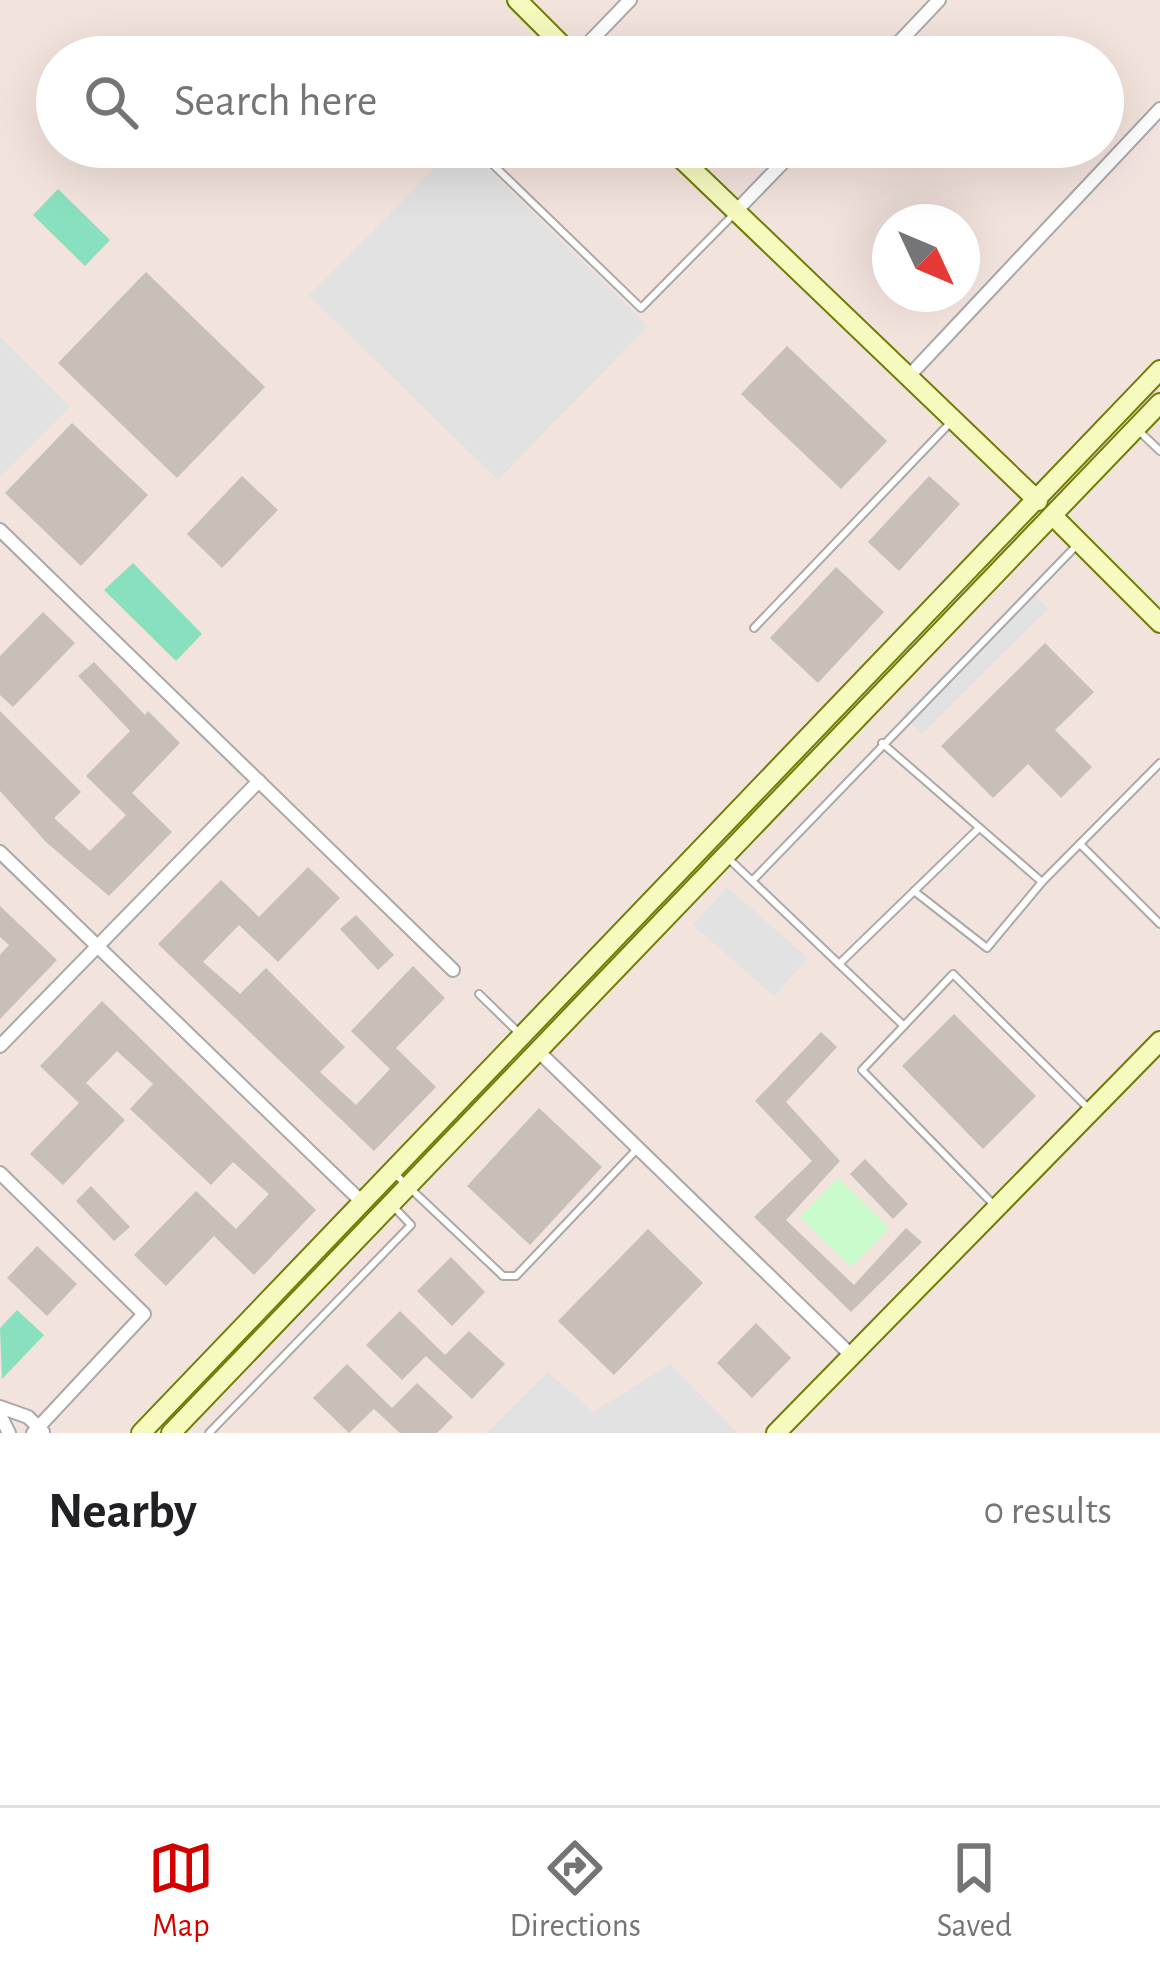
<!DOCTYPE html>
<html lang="en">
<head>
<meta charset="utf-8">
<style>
  body { margin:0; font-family:"Alegreya Sans",sans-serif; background:#f6f6f6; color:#202124 }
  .compass { position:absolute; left:872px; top:204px; width:108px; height:108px; border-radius:50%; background:#fff; box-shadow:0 12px 48px #0002; rotate:134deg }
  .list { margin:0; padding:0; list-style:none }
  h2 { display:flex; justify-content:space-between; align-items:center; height:156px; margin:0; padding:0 48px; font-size:51px }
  h2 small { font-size:39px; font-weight:400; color:#757577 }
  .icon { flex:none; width:66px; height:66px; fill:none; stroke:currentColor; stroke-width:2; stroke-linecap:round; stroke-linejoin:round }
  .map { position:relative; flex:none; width:1160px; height:1433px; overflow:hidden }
  .search { position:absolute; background:#fff; box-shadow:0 12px 48px #0002; left:36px; right:36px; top:36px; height:132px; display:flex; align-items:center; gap:30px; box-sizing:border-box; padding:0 42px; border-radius:66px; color:#757577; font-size:45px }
  .sheet { height:372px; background:#fff }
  nav { display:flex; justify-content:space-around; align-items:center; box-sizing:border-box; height:168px; border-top:3px solid #e0e0e0; background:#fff; font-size:33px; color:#757577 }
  nav a { display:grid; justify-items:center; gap:6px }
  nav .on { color:#d40000 }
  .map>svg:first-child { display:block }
</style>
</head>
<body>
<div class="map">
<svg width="1160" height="1433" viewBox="0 0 1160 1433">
  <rect width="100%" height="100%" fill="#f2efe9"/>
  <path fill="#f3e3dd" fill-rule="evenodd" d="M 0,0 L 1160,0 L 1160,1433 L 0,1433 ZM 57,57 L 1103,57 L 1103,147 L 57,147 ZM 890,222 L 962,222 L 962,294 L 890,294 Z"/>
  <polygon fill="#c8facc" points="838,1178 889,1228 851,1267 800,1217"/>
  <g fill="#88e0be">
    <polygon points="58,189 110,240 85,266 33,215"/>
    <polygon points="133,563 202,634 176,661 104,590"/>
    <polygon points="17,1310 44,1335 2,1379 0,1328"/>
  </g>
  <g fill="#e2e2e2">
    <polygon points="455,147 465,147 648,326 498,480 309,296"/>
    <polygon points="0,337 70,407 0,477"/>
    <polygon points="1029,590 1048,609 922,734 903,715"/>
    <polygon points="727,887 808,958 774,996 693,925"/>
    <polygon points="670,1364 738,1433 487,1433 548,1372 593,1412"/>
  </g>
  <g fill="#c7bfb8">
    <polygon points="146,272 265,387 177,478 58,363"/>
    <polygon points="787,346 887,441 841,489 741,394"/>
    <polygon points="72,423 148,495 81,566 5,493"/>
    <polygon points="242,476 278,510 222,568 187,534"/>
    <polygon points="929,476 960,504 899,571 868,542"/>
    <polygon points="836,567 884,612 818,683 770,638"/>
    <polygon points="43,612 75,643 13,707 0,695 0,656"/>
    <polygon points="1045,643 1094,692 1055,730 1092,767 1061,798 1028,764 993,798 941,746"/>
    <polygon points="94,662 145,715 148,711 180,743 132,793 172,832 109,896 46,842 0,791 0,711 81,792 54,818 90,851 126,815 86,776 130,731 78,676"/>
    <polygon points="308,867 340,898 278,962 239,925 203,962 240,994 266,968 345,1047 320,1072 356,1105 390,1069 351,1031 413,966 445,998 396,1048 436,1087 374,1151 158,944 221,880 259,917"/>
    <polygon points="0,906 57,960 0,1019 0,955 9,945 0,937"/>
    <polygon points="356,915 394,955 378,970 340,929"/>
    <polygon points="102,1001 316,1210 254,1275 214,1236 166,1286 134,1255 196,1191 236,1229 269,1194 233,1162 211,1185 130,1109 153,1084 117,1051 86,1083 125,1120 63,1185 30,1154 79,1103 40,1066"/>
    <polygon points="954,1014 1036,1096 983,1149 902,1066"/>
    <polygon points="821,1032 837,1047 786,1102 840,1161 786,1220 854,1285 906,1228 922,1242 851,1312 754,1217 812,1161 755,1101"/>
    <polygon points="539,1108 602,1167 530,1245 467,1186"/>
    <polygon points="865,1159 908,1204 893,1219 850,1174"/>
    <polygon points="91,1186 130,1227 114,1241 76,1201"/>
    <polygon points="648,1229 703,1283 614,1375 558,1321"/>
    <polygon points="37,1246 77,1284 47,1316 7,1278"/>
    <polygon points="451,1257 485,1292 452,1326 417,1291"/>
    <polygon points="400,1311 445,1355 469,1331 505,1364 472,1399 426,1356 402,1380 366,1345"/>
    <polygon points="756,1323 791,1358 752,1398 717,1363"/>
    <polygon points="347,1364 392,1408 417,1383 453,1417 437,1433 400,1433 374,1409 349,1433 313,1398"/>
  </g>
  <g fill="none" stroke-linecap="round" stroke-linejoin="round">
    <defs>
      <g id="lane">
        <polyline points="486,147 481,153 641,308 733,215"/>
        <polyline points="1139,431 1160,451"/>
        <polyline points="754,628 950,423"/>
        <polyline points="882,743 1042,882"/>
        <polyline points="1080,844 1160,924"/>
        <polyline points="729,859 904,1026"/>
        <polyline points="752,881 1077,545"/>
        <polyline points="914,891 987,948 1042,882 1160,763"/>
        <polyline points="839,964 977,830"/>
        <polyline points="479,994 520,1034"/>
        <polyline points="395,1174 503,1276 516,1276 638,1148"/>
        <polyline points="993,1204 862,1070 953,974 1088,1108"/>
        <polyline points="209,1433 411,1225 392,1205"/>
      </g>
      <g id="street">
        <polyline points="575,57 630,0"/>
        <polyline points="885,57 939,0"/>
        <polyline points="736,211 798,147"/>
        <polyline points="909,376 1160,109"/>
        <polyline points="0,530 453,970"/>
        <polyline points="0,852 363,1203"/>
        <polyline points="0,1046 259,781"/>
        <polyline points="537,1050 851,1355"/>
        <polyline points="0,1173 144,1314 33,1433"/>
        <polyline points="0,1407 28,1417 43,1432"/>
        <polyline points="0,1415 9,1433"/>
      </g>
      <g id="secondary">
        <polyline points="517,0 574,57"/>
        <polyline points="669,147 1038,501"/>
        <polyline points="1053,516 1160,623"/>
        <polyline points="141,1433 1160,370"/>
        <polyline points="171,1433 1160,403"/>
        <polyline points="776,1433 1160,1041"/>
      </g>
    </defs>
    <use href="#lane" stroke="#a9a9a9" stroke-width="10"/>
    <use href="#street" stroke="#a9a9a9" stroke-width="16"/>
    <use href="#secondary" stroke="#707d05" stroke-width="22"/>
    <use href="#lane" stroke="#fff" stroke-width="6"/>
    <use href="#street" stroke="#fff" stroke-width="12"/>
    <use href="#secondary" stroke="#f7fabf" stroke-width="18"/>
  </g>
</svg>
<svg class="compass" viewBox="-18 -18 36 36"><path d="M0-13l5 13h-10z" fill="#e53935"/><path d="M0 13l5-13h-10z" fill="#757577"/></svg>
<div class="search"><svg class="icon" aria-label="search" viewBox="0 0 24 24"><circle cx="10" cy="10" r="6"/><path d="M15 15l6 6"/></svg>Search here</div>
</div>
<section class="sheet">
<h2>Nearby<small>0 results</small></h2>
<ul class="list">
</ul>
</section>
<nav>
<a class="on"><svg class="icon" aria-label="map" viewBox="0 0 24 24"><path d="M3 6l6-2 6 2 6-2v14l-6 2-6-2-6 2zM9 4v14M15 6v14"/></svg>Map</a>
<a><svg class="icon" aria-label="directions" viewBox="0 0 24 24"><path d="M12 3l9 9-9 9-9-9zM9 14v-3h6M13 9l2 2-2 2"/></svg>Directions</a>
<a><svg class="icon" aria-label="saved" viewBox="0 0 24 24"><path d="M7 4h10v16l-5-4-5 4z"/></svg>Saved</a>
</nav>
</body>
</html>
